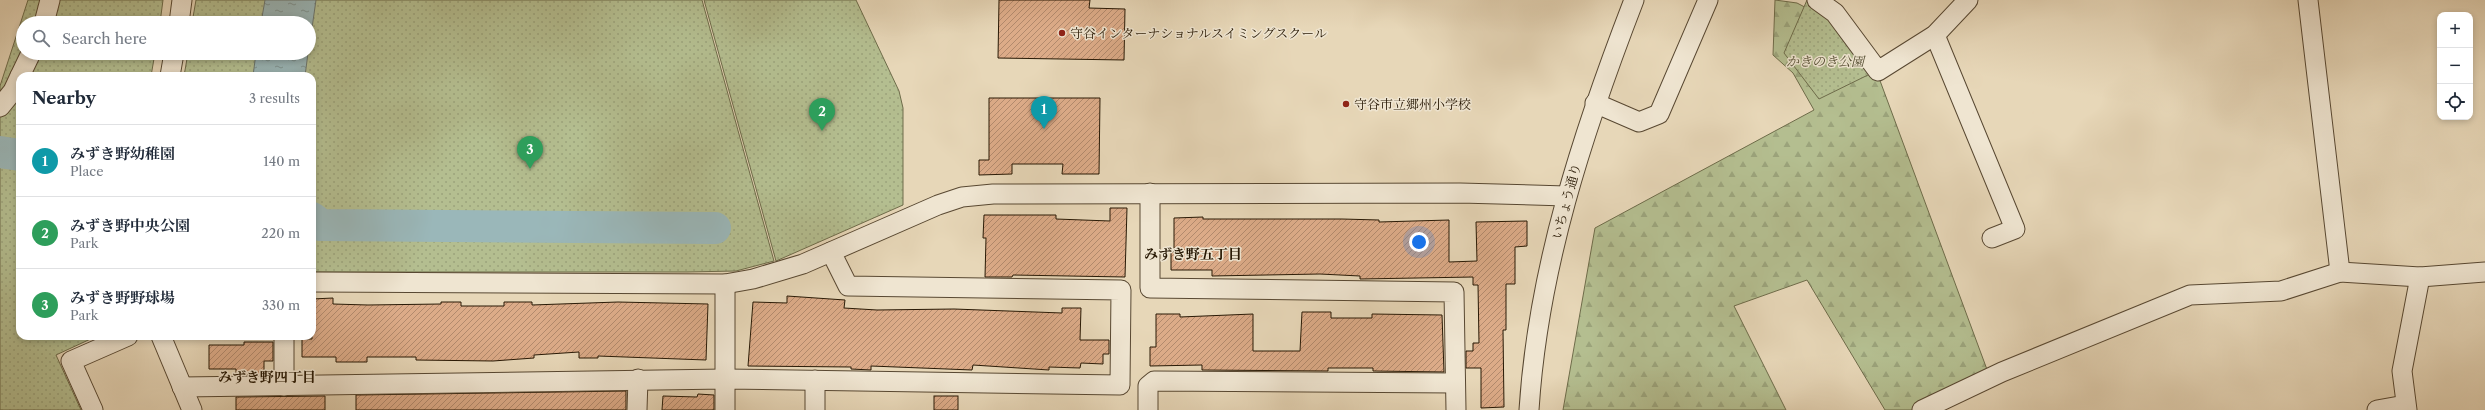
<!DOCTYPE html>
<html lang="en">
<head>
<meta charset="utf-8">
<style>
  body { margin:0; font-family:"Libre Caslon Text","Noto Serif JP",serif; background:#f6f6f7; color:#1f2937 }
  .controls { position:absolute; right:12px; top:12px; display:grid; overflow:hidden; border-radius:8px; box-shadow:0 2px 6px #0003 }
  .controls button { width:36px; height:36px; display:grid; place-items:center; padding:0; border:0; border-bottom:1px solid #e0e1e3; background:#fff; color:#1f2937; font:20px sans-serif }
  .you { position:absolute; left:1419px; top:242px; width:14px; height:14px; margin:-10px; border:3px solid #fff; border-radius:50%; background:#1a73e8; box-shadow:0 0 0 6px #1a73e833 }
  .badge { display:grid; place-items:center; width:26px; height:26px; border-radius:50%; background:#8f2418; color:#fff; font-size:13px; font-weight:700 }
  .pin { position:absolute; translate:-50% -33px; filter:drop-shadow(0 1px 2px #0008) }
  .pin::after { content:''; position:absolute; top:21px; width:14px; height:12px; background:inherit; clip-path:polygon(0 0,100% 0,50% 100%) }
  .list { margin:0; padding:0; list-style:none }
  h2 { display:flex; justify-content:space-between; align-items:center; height:52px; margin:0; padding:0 16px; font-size:17px }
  h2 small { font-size:13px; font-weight:400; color:#747a83 }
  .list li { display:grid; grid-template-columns:26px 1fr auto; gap:12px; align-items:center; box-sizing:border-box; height:72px; padding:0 16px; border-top:1px solid #e0e1e3 }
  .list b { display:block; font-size:15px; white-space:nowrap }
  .list p { margin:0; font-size:13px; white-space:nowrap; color:#747a83 }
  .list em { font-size:13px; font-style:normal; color:#747a83 }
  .icon { flex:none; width:22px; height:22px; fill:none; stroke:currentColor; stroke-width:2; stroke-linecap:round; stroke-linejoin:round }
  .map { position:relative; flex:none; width:2485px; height:410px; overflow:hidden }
  .search { position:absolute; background:#fff; box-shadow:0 2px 6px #0003; left:16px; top:16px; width:300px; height:44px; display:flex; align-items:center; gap:10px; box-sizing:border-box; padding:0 14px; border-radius:22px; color:#747a83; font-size:15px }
  .panel { position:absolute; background:#fff; box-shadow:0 2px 6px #0003; left:16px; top:72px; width:300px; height:268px; border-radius:12px }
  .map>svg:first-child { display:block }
</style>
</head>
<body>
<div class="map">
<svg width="2485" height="410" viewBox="0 0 2485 410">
  <defs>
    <pattern id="forest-firs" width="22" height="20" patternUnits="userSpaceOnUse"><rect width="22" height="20" fill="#b4be90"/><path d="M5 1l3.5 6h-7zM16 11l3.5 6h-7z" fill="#9ba37b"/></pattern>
    <pattern id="park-dots" width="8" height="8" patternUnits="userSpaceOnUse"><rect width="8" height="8" fill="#b4be90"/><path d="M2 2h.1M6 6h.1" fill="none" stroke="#9ba37b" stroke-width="1.8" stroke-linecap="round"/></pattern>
    <pattern id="water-ripples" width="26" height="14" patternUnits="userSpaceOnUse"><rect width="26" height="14" fill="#9ab7b9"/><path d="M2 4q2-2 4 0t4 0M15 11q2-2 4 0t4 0" fill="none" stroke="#7e9494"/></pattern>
    <pattern id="building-hatch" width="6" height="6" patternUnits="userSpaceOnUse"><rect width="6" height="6" fill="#dcab88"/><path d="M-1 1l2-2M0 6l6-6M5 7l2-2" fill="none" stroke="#b28a6d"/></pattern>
  </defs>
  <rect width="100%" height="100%" fill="#e7d7b8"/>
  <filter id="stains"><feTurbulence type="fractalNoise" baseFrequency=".005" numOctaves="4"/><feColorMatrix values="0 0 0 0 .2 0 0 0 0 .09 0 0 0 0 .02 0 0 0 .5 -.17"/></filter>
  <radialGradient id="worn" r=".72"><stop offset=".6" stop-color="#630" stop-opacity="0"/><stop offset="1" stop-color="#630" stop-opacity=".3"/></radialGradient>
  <polygon fill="url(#forest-firs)" stroke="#6e6c4a" points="1775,0 1797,3 1841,26 1879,78 1992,383 1930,410 1885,410 1807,280 1734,306 1786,410 1563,410 1595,228 1814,110 1793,73 1773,55"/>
  <g fill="url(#park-dots)" stroke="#6e6c4a">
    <polygon points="28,0 163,0 160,23 23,23 23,53 155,53 151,76 20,76 20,336 97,336 56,355 81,410 0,410 0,86"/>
    <polygon points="196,0 702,0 774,261 736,271 687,272 312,272 312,76 184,76 188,53 309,53 309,23 192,23"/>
    <polygon points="704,0 856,0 899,91 903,108 903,205 776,261"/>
    <polygon points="1807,0 1812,0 1872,73 1819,99 1784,53"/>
  </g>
  <g fill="url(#water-ripples)" stroke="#6c7871">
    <polygon points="265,0 316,0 309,49 309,23 261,23"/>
    <polygon points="256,53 308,53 305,76 253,76"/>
  </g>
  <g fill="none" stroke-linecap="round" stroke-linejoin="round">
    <g stroke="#9ab7b9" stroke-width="32">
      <polyline points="0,152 20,155"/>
      <polyline points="312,218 321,225 715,228"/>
    </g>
  </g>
  <g fill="url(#building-hatch)" stroke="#281905">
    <polygon points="999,0 1090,0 1089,8 1125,9 1124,60 998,58"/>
    <polygon points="989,98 1100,98 1099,174 1062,174 1063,164 1012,164 1012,174 979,175 979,160 989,160"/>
    <polygon points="1110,208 1127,208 1125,277 1013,275 1012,277 985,277 986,238 983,238 984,215 1056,215 1056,219 1110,221"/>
    <polygon points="1203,217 1203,219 1342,219 1379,220 1379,222 1449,220 1449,262 1477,261 1476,222 1527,221 1527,246 1515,247 1515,284 1506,284 1506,330 1503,330 1504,407 1481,408 1481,368 1466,368 1466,351 1473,351 1473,343 1479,343 1478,285 1473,285 1473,277 1360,279 1360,276 1320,274 1212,276 1212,270 1171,270 1171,252 1174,252 1174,218"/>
    <polygon points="787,296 845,300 844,308 877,310 954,309 1062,313 1062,308 1081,308 1080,340 1109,340 1109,354 1103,354 1103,364 1081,363 1080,368 1049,367 1049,370 973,365 972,370 871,366 871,370 851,369 851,367 748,366 753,302 787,303"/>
    <polygon points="333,298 333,304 368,305 441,304 441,302 461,302 461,306 504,306 504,302 532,302 532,305 618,302 708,304 706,360 598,356 598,358 579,358 579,352 534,355 534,358 493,361 416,360 416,357 367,357 367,362 336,362 336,357 302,357 302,339 312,339 312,299"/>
    <polygon points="1302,312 1331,312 1331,318 1372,318 1372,314 1442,315 1444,372 1373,371 1373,368 1328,368 1328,371 1202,370 1202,365 1150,366 1150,347 1156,347 1156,314 1180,314 1180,317 1253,314 1253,351 1300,351"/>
    <polygon points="244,342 273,342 273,361 264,361 264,375 236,375 236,369 209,369 209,345 244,345"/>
    <polygon points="626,391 626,410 356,410 356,395"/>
    <polygon points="698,394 714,395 714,410 662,410 663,396 697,397"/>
    <polygon points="325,396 325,410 236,410 236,397"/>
    <rect x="934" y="396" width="24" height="14"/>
  </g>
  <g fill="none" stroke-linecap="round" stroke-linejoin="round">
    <defs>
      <g id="minor">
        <polyline points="1817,0 1835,13 1878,71 1935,35 1968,0"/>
        <polyline points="2308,0 2340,272"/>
        <polyline points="44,23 50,0"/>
        <polyline points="179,23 182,0"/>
        <polyline points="1935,35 2015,229 1992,238"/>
        <polyline points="20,76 31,53"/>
        <polyline points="170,76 174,53"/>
        <polyline points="1595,103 1639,122 1659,114 1708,0"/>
        <polyline points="0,107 13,91 20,76"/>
        <polyline points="1150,193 1150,288 1454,292 1456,410"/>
        <polyline points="312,282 725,284 753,279 803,264 938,205 962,197 993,194 1460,193 1566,196"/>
        <polyline points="161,336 192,410"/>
        <polyline points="284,336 284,386"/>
        <polyline points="182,387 725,379 1120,385 1121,290 848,286 831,252"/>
        <polyline points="93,410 71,361 128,336"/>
        <polyline points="637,410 638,379"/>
        <polyline points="725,410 725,284"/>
        <polyline points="815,410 815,380"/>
        <polyline points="1148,410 1148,386 1154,381 1455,383"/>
        <path d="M 1529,410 C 1538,268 1583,132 1634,0"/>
        <polyline points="1922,410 2002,372 2190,295 2281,291 2340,272 2420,277 2485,272"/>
        <polyline points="2377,410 2405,405"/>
        <polyline points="2407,410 2402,371 2420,277"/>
      </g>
    </defs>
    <use href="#minor" stroke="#584832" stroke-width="21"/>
    <use href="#minor" stroke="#efe5d1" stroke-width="19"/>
  </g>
  <g fill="#8f2418" stroke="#efe5d1" stroke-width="1.5">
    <circle cx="1062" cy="33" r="4"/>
    <circle cx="1346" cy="104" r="4"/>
  </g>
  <g text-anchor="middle" stroke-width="3" stroke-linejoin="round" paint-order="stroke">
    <g font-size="13" fill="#281905" stroke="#efe5d1" text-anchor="start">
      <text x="1070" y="38">守谷インターナショナルスイミングスクール</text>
      <text x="1354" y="109">守谷市立郷州小学校</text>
    </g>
    <g font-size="13" font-style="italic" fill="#524b2f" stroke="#efe5d1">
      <text x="1825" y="66">かきのき公園</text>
    </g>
    <g font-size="13" fill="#281905" stroke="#efe5d1">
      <text transform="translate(1566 201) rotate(-75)" y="5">いちょう通り</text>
    </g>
    <g font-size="14" font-weight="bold" fill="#281905" stroke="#efe5d1">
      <text x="1193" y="259">みずき野五丁目</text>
      <text x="267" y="382">みずき野四丁目</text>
    </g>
  </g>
  <rect width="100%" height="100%" filter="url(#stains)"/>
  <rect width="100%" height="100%" fill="url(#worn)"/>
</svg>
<div class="controls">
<button>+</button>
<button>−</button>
<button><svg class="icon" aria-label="locate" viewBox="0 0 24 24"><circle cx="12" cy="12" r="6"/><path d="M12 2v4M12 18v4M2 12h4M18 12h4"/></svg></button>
</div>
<div class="you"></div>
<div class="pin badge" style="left:1044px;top:129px;background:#0f9aa8">1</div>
<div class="pin badge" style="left:822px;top:131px;background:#2e9e5b">2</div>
<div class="pin badge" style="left:530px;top:169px;background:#2e9e5b">3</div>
<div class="search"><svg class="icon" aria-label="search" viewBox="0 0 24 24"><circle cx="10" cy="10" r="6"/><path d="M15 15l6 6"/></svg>Search here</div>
<section class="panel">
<h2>Nearby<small>3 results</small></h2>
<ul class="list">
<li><span class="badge" style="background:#0f9aa8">1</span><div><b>みずき野幼稚園</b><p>Place</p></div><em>140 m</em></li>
<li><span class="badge" style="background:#2e9e5b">2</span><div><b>みずき野中央公園</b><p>Park</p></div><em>220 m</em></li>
<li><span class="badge" style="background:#2e9e5b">3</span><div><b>みずき野野球場</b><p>Park</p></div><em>330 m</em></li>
</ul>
</section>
</div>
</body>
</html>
